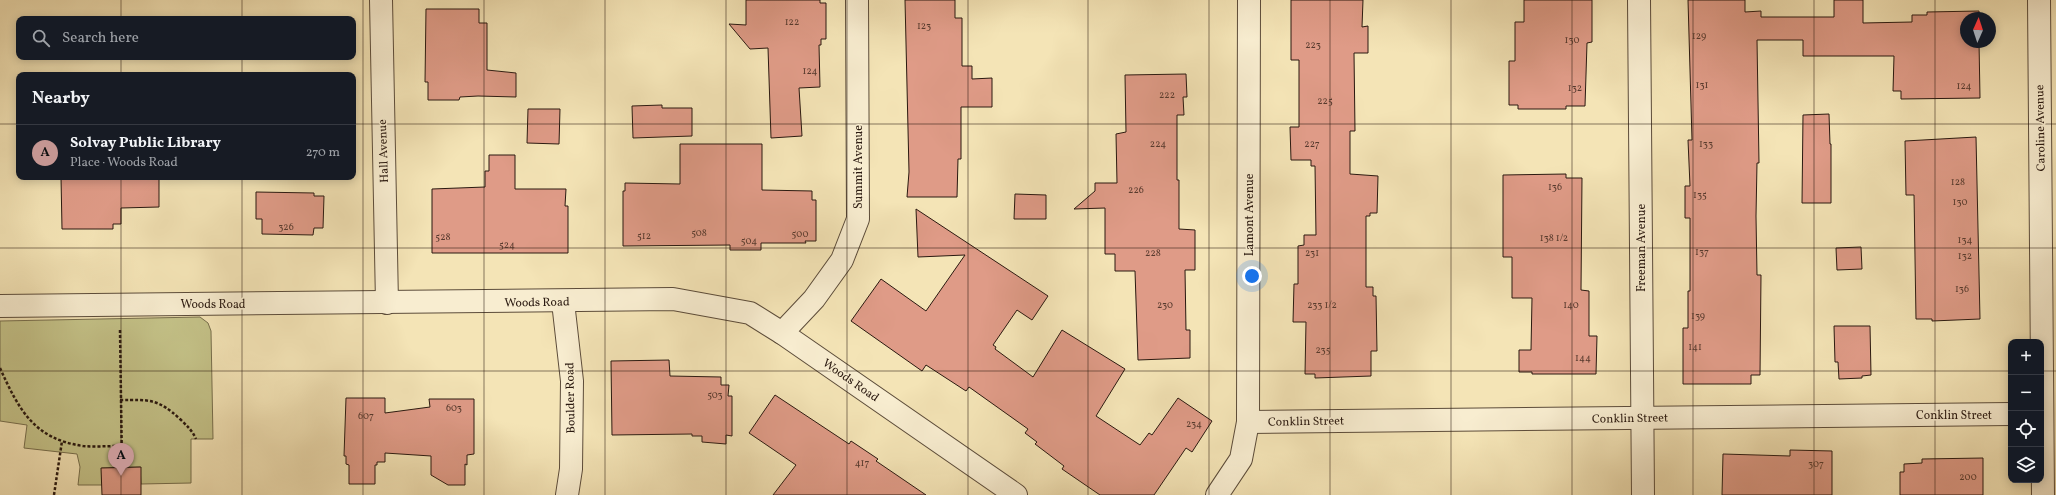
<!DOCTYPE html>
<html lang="en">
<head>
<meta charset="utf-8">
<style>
  body { margin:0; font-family:Vollkorn,serif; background:#20242c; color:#f1f3f6 }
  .controls { position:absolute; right:12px; bottom:12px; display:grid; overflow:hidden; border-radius:8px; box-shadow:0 2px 10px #0003 }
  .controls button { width:36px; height:36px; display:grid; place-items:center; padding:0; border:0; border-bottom:1px solid #363941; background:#171b24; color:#f1f3f6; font:20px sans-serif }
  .compass { position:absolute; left:1960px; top:12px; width:36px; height:36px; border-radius:50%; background:#171b24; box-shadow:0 2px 10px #0003; rotate:3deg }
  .you { position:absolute; left:1252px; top:276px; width:14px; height:14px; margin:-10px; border:3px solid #fff; border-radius:50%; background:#1a73e8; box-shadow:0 0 0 6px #1a73e833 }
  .badge { display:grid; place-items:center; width:26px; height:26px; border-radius:50%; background:#c59692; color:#111; font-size:13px; font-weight:700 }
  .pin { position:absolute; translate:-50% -33px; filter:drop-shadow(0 1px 2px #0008) }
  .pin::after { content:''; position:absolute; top:21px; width:14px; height:12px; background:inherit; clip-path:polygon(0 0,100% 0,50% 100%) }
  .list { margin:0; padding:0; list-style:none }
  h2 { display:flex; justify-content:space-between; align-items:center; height:52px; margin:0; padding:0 16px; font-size:17px }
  h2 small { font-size:13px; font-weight:400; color:#9ea1a6 }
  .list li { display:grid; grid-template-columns:26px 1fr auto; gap:12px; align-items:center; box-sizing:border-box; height:56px; padding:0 16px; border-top:1px solid #363941 }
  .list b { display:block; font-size:15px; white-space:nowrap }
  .list p { margin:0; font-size:13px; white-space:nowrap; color:#9ea1a6 }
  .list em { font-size:13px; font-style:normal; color:#9ea1a6 }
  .icon { flex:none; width:22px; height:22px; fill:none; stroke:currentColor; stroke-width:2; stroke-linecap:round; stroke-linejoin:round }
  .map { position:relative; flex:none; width:2056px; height:495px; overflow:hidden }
  .search { position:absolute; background:#171b24; box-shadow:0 2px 10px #0003; left:16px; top:16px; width:340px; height:44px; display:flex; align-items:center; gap:10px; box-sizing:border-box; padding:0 14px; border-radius:8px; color:#9ea1a6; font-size:15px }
  .panel { position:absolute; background:#171b24; box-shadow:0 2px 10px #0003; left:16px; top:72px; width:340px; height:108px; border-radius:8px }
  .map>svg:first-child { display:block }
</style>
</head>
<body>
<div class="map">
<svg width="2056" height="495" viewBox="0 0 2056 495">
  <rect width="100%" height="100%" fill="#f4e4b6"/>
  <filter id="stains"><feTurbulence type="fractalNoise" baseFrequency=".005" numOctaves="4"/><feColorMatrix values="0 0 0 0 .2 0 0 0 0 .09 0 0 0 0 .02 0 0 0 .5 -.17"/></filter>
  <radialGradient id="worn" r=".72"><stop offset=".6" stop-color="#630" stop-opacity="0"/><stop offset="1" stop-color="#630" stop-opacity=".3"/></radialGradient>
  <polygon fill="#c4c288" stroke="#776e4c" points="200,317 208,323 211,331 213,439 191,439 191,483 141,484 140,467 102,468 102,485 78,485 80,467 77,454 24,448 27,425 0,421 0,321"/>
  <g fill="#df9b87" stroke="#2a1910">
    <polygon points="746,0 820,0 820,3 826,3 826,39 821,39 821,45 819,45 820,87 799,88 802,136 771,138 768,48 750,49 729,24 746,25"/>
    <polygon points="905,0 955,0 955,18 962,18 962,66 972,66 972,79 992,78 992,107 961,107 961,159 958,159 957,197 907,197 909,172"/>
    <polygon points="1291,0 1363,0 1362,27 1368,26 1368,53 1354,53 1355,131 1350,131 1350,174 1378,176 1377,213 1370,213 1370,216 1366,216 1366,287 1373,287 1373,296 1376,296 1377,351 1371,351 1371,376 1315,378 1315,374 1305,374 1306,322 1293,322 1294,284 1298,284 1298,246 1304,245 1304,235 1316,235 1315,166 1311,166 1311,160 1291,160 1290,127 1299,127 1299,60 1291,60"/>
    <polygon points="1524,0 1592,0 1592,42 1587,43 1585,106 1566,106 1566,109 1518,109 1518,105 1509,105 1509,61 1515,61 1515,22 1524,22"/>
    <polygon points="1688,0 1745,0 1745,12 1761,11 1761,17 1834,17 1834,0 1863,0 1863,23 1912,22 1912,15 1927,15 1927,12 1979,11 1979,18 1966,18 1966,42 1979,42 1980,98 1901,99 1901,91 1893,91 1894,56 1803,56 1803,40 1757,40 1759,163 1757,163 1756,216 1757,275 1761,275 1760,375 1751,375 1751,384 1683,384 1683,328 1688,328 1688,291 1690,291 1690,218 1685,218 1685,186 1690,186 1688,140 1692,140"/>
    <polygon points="426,9 479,9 479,23 487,23 487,70 516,73 516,97 478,96 460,97 459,100 428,100 428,82 425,82"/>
    <polygon points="1186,74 1187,97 1183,97 1184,115 1177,115 1177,180 1179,180 1179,229 1195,230 1195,270 1185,270 1186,330 1190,330 1190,358 1138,360 1135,271 1115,271 1115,254 1105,254 1105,208 1074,209 1095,191 1095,183 1117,183 1116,134 1126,132 1125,75"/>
    <polygon points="662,105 662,108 692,108 692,136 633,138 632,106"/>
    <polygon points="528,109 560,109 559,144 527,143"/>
    <polygon points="1829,114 1830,144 1831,144 1831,203 1802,203 1803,115"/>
    <polygon points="1976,137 1980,319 1932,321 1932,319 1916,319 1914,195 1906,195 1905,141"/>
    <polygon points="680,144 762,144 762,190 812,191 812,200 816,200 816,241 805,241 806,243 761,243 761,250 730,250 730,245 623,246 623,191 625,191 625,183 680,184"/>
    <polygon points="489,155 515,155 515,189 566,189 565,206 568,206 568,253 432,253 432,189 485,187 485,171 489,171"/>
    <polygon points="1566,174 1566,178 1582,178 1581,290 1589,291 1589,336 1597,336 1596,374 1532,374 1532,372 1519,372 1519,350 1531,350 1532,298 1512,298 1512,257 1503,257 1503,175"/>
    <polygon points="61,177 159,178 159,207 121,208 121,224 113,224 113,229 62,229"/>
    <polygon points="256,192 314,193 314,196 324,196 323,228 314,228 313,235 262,234 262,219 256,219"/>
    <polygon points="1015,194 1046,195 1046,219 1014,219"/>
    <polygon points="916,209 1048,296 1032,320 1017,310 993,345 996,347 995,349 1033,377 1062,330 1125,369 1096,416 1140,445 1149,433 1152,435 1178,398 1212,421 1192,452 1186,448 1154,495 1100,495 1062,469 1064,466 1035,444 1037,442 1025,433 1028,429 969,387 966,391 926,365 922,371 851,321 881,279 926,311 965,255 918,257"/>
    <polygon points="1861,247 1862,269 1837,270 1836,248"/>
    <polygon points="1834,326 1870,326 1871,375 1862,376 1862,378 1839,379 1838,362 1835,362"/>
    <polygon points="669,360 670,376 721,377 721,385 729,385 728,396 732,396 732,436 726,435 726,444 702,442 702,436 692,436 692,434 612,435 611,361"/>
    <polygon points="775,395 849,444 851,441 878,459 876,461 926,495 773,495 796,465 749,433"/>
    <polygon points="346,398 385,398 385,413 430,407 429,399 474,399 474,454 467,455 467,465 465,464 465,485 448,485 431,475 431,456 385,453 385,462 377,462 377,465 375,465 375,484 349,484 349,465 346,464 346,456 344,456"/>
    <polygon points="1790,450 1832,451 1832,495 1722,495 1723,454 1790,456"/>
    <polygon points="1983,458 1983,495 1900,495 1900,472 1904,472 1904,464 1922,463 1922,459"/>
    <polygon points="141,467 141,495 102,495 101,468"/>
  </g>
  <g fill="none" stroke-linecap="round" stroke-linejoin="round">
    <defs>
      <g id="minor">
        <polyline points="381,0 387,303"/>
        <polyline points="1639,0 1643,495"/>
        <polyline points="2039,0 2043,495"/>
        <polyline points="563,302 572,381 571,469 567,495"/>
        <polyline points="0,306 673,299 750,313 782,333 1016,495"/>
        <polyline points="782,333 814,299 842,260 858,219 857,0"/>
        <polyline points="1248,422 2011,414"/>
        <polyline points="1217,495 1241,459 1248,422 1249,0"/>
      </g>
    </defs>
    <use href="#minor" stroke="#5c4c3a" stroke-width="24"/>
    <g stroke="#2a1910" stroke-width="2.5" stroke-dasharray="3 2" stroke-linecap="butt">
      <polyline points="120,330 122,467"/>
      <path d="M 0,368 C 19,410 34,439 83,446 C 95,447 108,446 121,446"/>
      <path d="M 120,400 C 150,400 157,398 180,419 C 187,426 192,430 196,439"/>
      <polyline points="54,495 62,441"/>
    </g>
    <use href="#minor" stroke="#f8edd0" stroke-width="22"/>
  </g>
  <path fill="none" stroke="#2a1910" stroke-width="1" stroke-opacity="0.55" d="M 121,0 L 121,19M 242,0 L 242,19M 363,0 L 363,495M 484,0 L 484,495M 605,0 L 605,495M 726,0 L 726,495M 847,0 L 847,495M 968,0 L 968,495M 1088,0 L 1088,495M 1209,0 L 1209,495M 1330,0 L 1330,495M 1451,0 L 1451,495M 1572,0 L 1572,495M 1693,0 L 1693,495M 1814,0 L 1814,495M 1935,0 L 1935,495M 121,57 L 121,75M 242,57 L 242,75M 0,124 L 19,124M 353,124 L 2056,124M 121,177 L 121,495M 242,177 L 242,495M 0,248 L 2056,248M 0,371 L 2011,371M 2041,371 L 2056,371"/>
  <g text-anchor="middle" stroke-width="3" stroke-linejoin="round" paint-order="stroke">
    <g font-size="10" fill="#573a2e">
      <text x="792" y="25">122</text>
      <text x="924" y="29">123</text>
      <text x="1699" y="39">129</text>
      <text x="1572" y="43">130</text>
      <text x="1313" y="48">223</text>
      <text x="810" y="74">124</text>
      <text x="1702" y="88">131</text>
      <text x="1964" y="89">124</text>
      <text x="1575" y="91">132</text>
      <text x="1167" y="98">222</text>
      <text x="1325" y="104">225</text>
      <text x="1158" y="147">224</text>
      <text x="1312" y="147">227</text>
      <text x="1706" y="147">133</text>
      <text x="1958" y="185">128</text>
      <text x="1555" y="190">136</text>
      <text x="1136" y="193">226</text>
      <text x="1700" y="198">135</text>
      <text x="1960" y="205">130</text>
      <text x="286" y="230">326</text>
      <text x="699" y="236">508</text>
      <text x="800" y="237">500</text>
      <text x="644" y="239">512</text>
      <text x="443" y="240">528</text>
      <text x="1554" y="241">138 1/2</text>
      <text x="1965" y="243">134</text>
      <text x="749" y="244">504</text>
      <text x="507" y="248">524</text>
      <text x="1702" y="255">137</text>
      <text x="1153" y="256">228</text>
      <text x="1312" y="256">231</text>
      <text x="1965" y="259">132</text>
      <text x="1962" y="292">136</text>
      <text x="1165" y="308">230</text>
      <text x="1322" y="308">233 1/2</text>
      <text x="1571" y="308">140</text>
      <text x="1698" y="319">139</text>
      <text x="1695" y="350">141</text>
      <text x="1323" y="353">235</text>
      <text x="1583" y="361">144</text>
      <text x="715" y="398">503</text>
      <text x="454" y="411">603</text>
      <text x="366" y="419">607</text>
      <text x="1194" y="427">234</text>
      <text x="862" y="466">417</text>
      <text x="1816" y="467">307</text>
      <text x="1968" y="480">200</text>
    </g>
    <g font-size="12" fill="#2a1910" stroke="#f8edd0">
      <text transform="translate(2040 128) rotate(-91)" y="4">Caroline Avenue</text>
      <text transform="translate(383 151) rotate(-92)" y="4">Hall Avenue</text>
      <text transform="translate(858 167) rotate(-90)" y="4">Summit Avenue</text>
      <text transform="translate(1249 215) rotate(-90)" y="4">Lamont Avenue</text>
      <text transform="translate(1641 248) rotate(-90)" y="4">Freeman Avenue</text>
      <text transform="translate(537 302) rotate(-1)" y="4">Woods Road</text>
      <text x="213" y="308">Woods Road</text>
      <text transform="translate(851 380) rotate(35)" y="4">Woods Road</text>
      <text transform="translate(570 398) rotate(-91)" y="4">Boulder Road</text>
      <text x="1954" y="419">Conklin Street</text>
      <text transform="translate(1630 418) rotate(-1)" y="4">Conklin Street</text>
      <text transform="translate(1306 421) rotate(-1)" y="4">Conklin Street</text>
    </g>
  </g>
  <rect width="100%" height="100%" filter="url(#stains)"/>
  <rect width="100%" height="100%" fill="url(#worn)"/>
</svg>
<div class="controls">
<button>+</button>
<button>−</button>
<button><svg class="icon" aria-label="locate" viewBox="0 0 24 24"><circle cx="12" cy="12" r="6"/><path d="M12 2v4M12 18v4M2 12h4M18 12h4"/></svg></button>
<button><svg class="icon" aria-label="layers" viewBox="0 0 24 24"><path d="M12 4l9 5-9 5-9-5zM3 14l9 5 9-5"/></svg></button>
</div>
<svg class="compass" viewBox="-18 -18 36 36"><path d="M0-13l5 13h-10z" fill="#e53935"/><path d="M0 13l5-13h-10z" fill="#9ea1a6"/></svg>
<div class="you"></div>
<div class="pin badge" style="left:121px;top:476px">A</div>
<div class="search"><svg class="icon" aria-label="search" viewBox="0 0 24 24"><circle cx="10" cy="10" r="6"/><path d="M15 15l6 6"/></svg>Search here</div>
<section class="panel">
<h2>Nearby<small></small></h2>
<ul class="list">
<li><span class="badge">A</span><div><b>Solvay Public Library</b><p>Place · Woods Road</p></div><em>270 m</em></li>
</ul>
</section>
</div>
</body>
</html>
